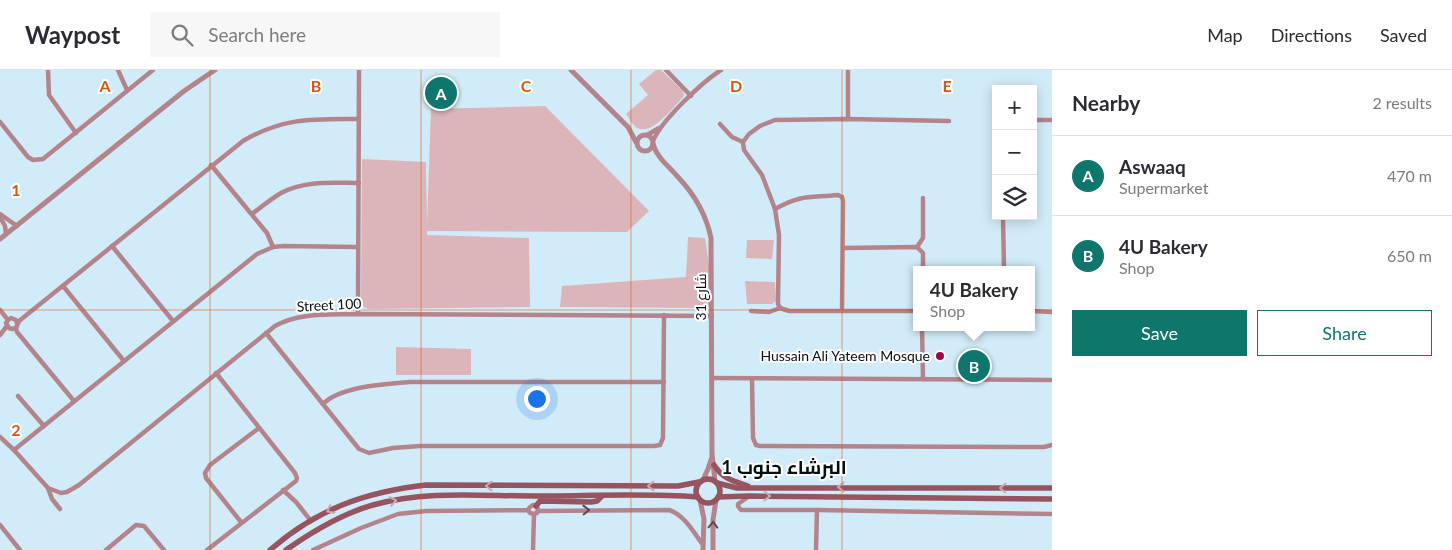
<!DOCTYPE html>
<html lang="en">
<head>
<meta charset="utf-8">
<style>
  body { margin:0; font-family:Lato,Cairo,sans-serif; background:#f7f7f7; color:#2b2b33 }
  .controls { position:absolute; right:15px; top:15px; display:grid; overflow:hidden; border-radius:0px; box-shadow:0 2px 12px #0003 }
  .controls button { width:45px; height:45px; display:grid; place-items:center; padding:0; border:0; border-bottom:1px solid #e1e1e2; background:#fff; color:#2b2b33; font:25px sans-serif }
  .you { position:absolute; left:536px; top:328px; width:18px; height:18px; margin:-12px; border:4px solid #fff; border-radius:50%; background:#1a73e8; box-shadow:0 0 0 8px #1a73e833 }
  .badge { display:grid; place-items:center; width:32px; height:32px; border-radius:50%; background:#0f766e; color:#fff; font-size:16px; font-weight:700 }
  .pin { position:absolute; translate:-50% -50%; border:2px solid #fff; box-shadow:0 1px 5px #0006 }
  .popup { position:absolute; left:913px; top:196px; width:122px; height:65px; box-sizing:border-box; display:grid; place-content:center; border-radius:0px; background:#fff; filter:drop-shadow(0 1px 4px #0005); font-size:16px; white-space:nowrap; color:#7c7c81 }
  .popup b { font-size:19px; color:#2b2b33 }
  .popup::after { content:''; position:absolute; left:50%; top:100%; margin-left:-10px; border:10px solid transparent; border-top-color:#fff }
  .list { margin:0; padding:0; list-style:none }
  h2 { display:flex; justify-content:space-between; align-items:center; height:65px; margin:0; padding:0 20px; font-size:21px }
  h2 small { font-size:16px; font-weight:400; color:#7c7c81 }
  .list li { display:grid; grid-template-columns:32px 1fr auto; gap:15px; align-items:center; box-sizing:border-box; height:80px; padding:0 20px; border-top:1px solid #e1e1e2 }
  .list b { display:block; font-size:19px; white-space:nowrap }
  .list p { margin:0; font-size:16px; white-space:nowrap; color:#7c7c81 }
  .list em { font-size:16px; font-style:normal; color:#7c7c81 }
  .actions { display:flex; gap:10px; padding:15px 20px }
  .actions a { flex:1; padding:11px 0; border:1px solid #0f766e; border-radius:0px; text-align:center; font-size:18px; color:#0f766e }
  .actions .main { background:#0f766e; color:#fff }
  .icon { flex:none; width:28px; height:28px; fill:none; stroke:currentColor; stroke-width:2; stroke-linecap:round; stroke-linejoin:round }
  .map { position:relative; flex:none; width:1052px; height:480px; overflow:hidden }
  header { display:flex; align-items:center; gap:30px; box-sizing:border-box; height:70px; padding:0 25px; background:#fff; border-bottom:1px solid #e1e1e2 }
  header strong { font-size:24px }
  nav { display:flex; gap:28px; margin-inline-start:auto; font-size:18px }
  .search { width:350px; height:45px; background:#f7f7f7; display:flex; align-items:center; gap:12px; box-sizing:border-box; padding:0 18px; border-radius:0px; color:#7c7c81; font-size:19px }
  main { display:flex }
  aside { flex:1; background:#fff }
  .map>svg:first-child { display:block }
</style>
</head>
<body>
<header>
<strong>Waypost</strong>
<div class="search"><svg class="icon" aria-label="search" viewBox="0 0 24 24"><circle cx="10" cy="10" r="6"/><path d="M15 15l6 6"/></svg>Search here</div>
<nav><a>Map</a><a>Directions</a><a>Saved</a></nav>
</header>
<main>
<div class="map">
<svg width="1052" height="480" viewBox="0 0 1052 480">
  <rect width="100%" height="100%" fill="#d1ecf8"/>
  <g fill="#dbb5ba">
    <path d="M 656,0 L 661,0 L 683,21 L 684,26 C 674,36 651,68 636,57 C 632,54 629,48 626,44 L 648,25 L 639,14 Z"/>
    <polygon points="545,36 649,141 627,162 427,161 427,165 529,168 530,237 369,239 364,237 361,233 362,89 426,92 427,156 431,39"/>
    <polygon points="688,167 705,168 709,194 709,236 705,238 560,237 562,216 686,207"/>
    <polygon points="747,170 774,170 772,189 746,188"/>
    <polygon points="745,211 775,212 776,231 772,234 747,234"/>
    <polygon points="396,277 471,279 471,305 396,305"/>
  </g>
  <g fill="none" stroke-linecap="round" stroke-linejoin="round">
    <g stroke="#b3848b" stroke-width="4.5">
      <polyline points="48,0 49,25 76,63"/>
      <polyline points="118,0 127,20"/>
      <polyline points="666,0 691,26"/>
      <polyline points="848,49 848,0"/>
      <polyline points="1033,50 1052,50"/>
      <polyline points="0,52 28,87 33,90 43,89 153,0"/>
      <polyline points="720,54 732,67 743,72"/>
      <polyline points="647,65 659,58"/>
      <path d="M 653,71 C 661,51 702,12 721,0"/>
      <polyline points="211,95 267,163 273,177"/>
      <path d="M 775,139 C 802,124 810,128 838,125 L 842,127 L 843,131 L 842,241"/>
      <polyline points="0,144 17,156"/>
      <path d="M 252,144 C 261,137 271,129 281,123 C 305,110 333,113 359,113"/>
      <polyline points="1003,146 1004,200"/>
      <polyline points="0,147 5,156 6,164"/>
      <polyline points="112,176 173,251"/>
      <polyline points="917,177 923,168 923,128"/>
      <polyline points="843,178 917,177 923,183 923,200"/>
      <polyline points="63,216 124,291"/>
      <polyline points="0,240 8,250 11,248 16,250 17,253"/>
      <polyline points="751,241 769,242 780,238"/>
      <polyline points="916,241 789,241 780,238 778,234 779,165 775,139 762,105 744,80 743,72 749,64 760,56 775,50 848,49 949,51"/>
      <polyline points="1032,241 1052,242"/>
      <polyline points="358,244 359,0"/>
      <polyline points="8,250 6,253 9,258 12,259 16,258"/>
      <polyline points="922,257 923,309"/>
      <polyline points="266,263 355,374 359,379 369,383 393,378 420,376 654,376 660,375 663,368 664,245"/>
      <polyline points="0,265 7,256"/>
      <polyline points="712,308 1052,310"/>
      <polyline points="752,309 753,368 756,375 760,376 1044,377 1052,375"/>
      <polyline points="18,326 44,356"/>
      <path d="M 74,331 L 17,262 L 16,258 L 19,251 L 243,71 C 284,47 313,49 358,49"/>
      <path d="M 323,334 C 341,316 386,314 410,312 L 664,312"/>
      <path d="M 0,367 L 14,380 L 48,418 L 61,423 L 67,422 L 79,415 L 275,256 C 300,242 330,245 358,244 L 712,246"/>
      <polyline points="14,380 257,184 273,177 283,176 358,177"/>
      <polyline points="48,418 52,429 60,439"/>
      <polyline points="283,420 296,432 311,451"/>
      <polyline points="748,427 738,434 738,436 741,440 817,440 1052,444"/>
      <path d="M 538,441 L 669,440 C 685,445 694,463 703,475"/>
      <polyline points="241,452 206,408 205,403 210,395 259,358"/>
      <polyline points="0,455 20,480"/>
      <polyline points="106,480 136,455 144,456 164,480"/>
      <polyline points="207,480 296,411 297,408 295,403 216,303"/>
      <polyline points="313,480 361,458 398,444 426,441 528,440 530,443 534,444 537,443 538,439 536,436 533,435 530,437 528,440"/>
      <polyline points="533,480 534,444"/>
      <polyline points="816,480 817,440"/>
    </g>
    <g stroke="#b3848b" stroke-width="5">
      <polyline points="571,0 628,57 636,72"/>
      <circle cx="645" cy="73" r="8"/>
      <path d="M 653,74 C 657,88 669,96 678,107 C 695,125 706,144 711,168 L 712,384 L 715,411"/>
      <polyline points="0,169 184,21 215,0"/>
      <polyline points="703,410 708,399 712,387"/>
      <polyline points="700,430 704,449 703,480"/>
      <polyline points="713,480 713,450 716,430"/>
    </g>
    <g stroke="#965460" stroke-width="5.5">
      <path d="M 714,395 C 723,409 733,411 748,416"/>
      <circle cx="708" cy="421" r="12"/>
      <polyline points="717,413 737,418 1052,418"/>
      <polyline points="718,427 749,426 1052,429"/>
      <polyline points="536,436 540,431 591,432 597,431 602,426"/>
      <path d="M 270,480 C 317,439 365,422 426,415 L 678,416 L 699,412"/>
      <path d="M 286,480 C 313,461 341,444 373,435 C 425,420 482,426 535,426 C 589,426 644,423 698,427"/>
    </g>
  </g>
  <defs><path id="oneway-chevron" d="M-2-3.5L2.5 0L-2 3.5" fill="none" stroke-width="1.6" stroke-linecap="round" stroke-linejoin="round" transform="scale(1.25)"/></defs>
  <g stroke="#caaab0">
    <use href="#oneway-chevron" transform="translate(489 416) rotate(-180)"/>
    <use href="#oneway-chevron" transform="translate(651 416) rotate(-180)"/>
    <use href="#oneway-chevron" transform="translate(841 417) rotate(-180)"/>
    <use href="#oneway-chevron" transform="translate(1003 418) rotate(-179)"/>
    <use href="#oneway-chevron" transform="translate(767 426) rotate(1)"/>
    <use href="#oneway-chevron" transform="translate(393 431) rotate(-10)"/>
    <use href="#oneway-chevron" transform="translate(330 440) rotate(152)"/>
  </g>
  <g stroke="#5c494e">
    <use href="#oneway-chevron" transform="translate(586 440) rotate(-1)"/>
    <use href="#oneway-chevron" transform="translate(713 455) rotate(-88)"/>
  </g>
  <path fill="none" stroke="#dd550c" stroke-width="1" stroke-opacity="0.55" d="M 210,0 L 210,480M 421,0 L 421,480M 631,0 L 631,480M 842,0 L 842,480M 0,240 L 1052,240"/>
  <circle fill="#a20642" stroke="#fff" stroke-width="2" cx="940" cy="286" r="5"/>
  <g text-anchor="middle" stroke-width="4" stroke-linejoin="round" paint-order="stroke">
    <g font-size="14" fill="#050e11" stroke="#fff">
      <text transform="translate(701 227) rotate(-90)" y="5">شارع 31</text>
      <text transform="translate(329 235) rotate(-3)" y="5">Street 100</text>
    </g>
    <g font-size="14" fill="#050e11" stroke="#fff" text-anchor="end">
      <text x="930" y="291">Hussain Ali Yateem Mosque</text>
    </g>
    <g font-size="19" font-weight="bold" fill="#050e11" stroke="#fff">
      <text x="784" y="404">البرشاء جنوب 1</text>
    </g>
  </g>
  <g font-size="16" text-anchor="middle" font-weight="bold" fill="#dd550c" stroke="#fff" stroke-width="4" stroke-linejoin="round" paint-order="stroke">
    <text x="105" y="22">A</text>
    <text x="316" y="22">B</text>
    <text x="526" y="22">C</text>
    <text x="736" y="22">D</text>
    <text x="947" y="22">E</text>
    <text x="16" y="126">1</text>
    <text x="16" y="366">2</text>
  </g>
</svg>
<div class="controls">
<button>+</button>
<button>−</button>
<button><svg class="icon" aria-label="layers" viewBox="0 0 24 24"><path d="M12 4l9 5-9 5-9-5zM3 14l9 5 9-5"/></svg></button>
</div>
<div class="you"></div>
<div class="pin badge" style="left:441px;top:23px">A</div>
<div class="pin badge" style="left:974px;top:296px">B</div>
<div class="popup"><b>4U Bakery</b>Shop</div>
</div>
<aside>
<h2>Nearby<small>2 results</small></h2>
<ul class="list">
<li><span class="badge">A</span><div><b>Aswaaq</b><p>Supermarket</p></div><em>470 m</em></li>
<li><span class="badge">B</span><div><b>4U Bakery</b><p>Shop</p></div><em>650 m</em></li>
</ul>
<div class="actions"><a class="main">Save</a><a>Share</a></div>
</aside>
</main>
</body>
</html>
